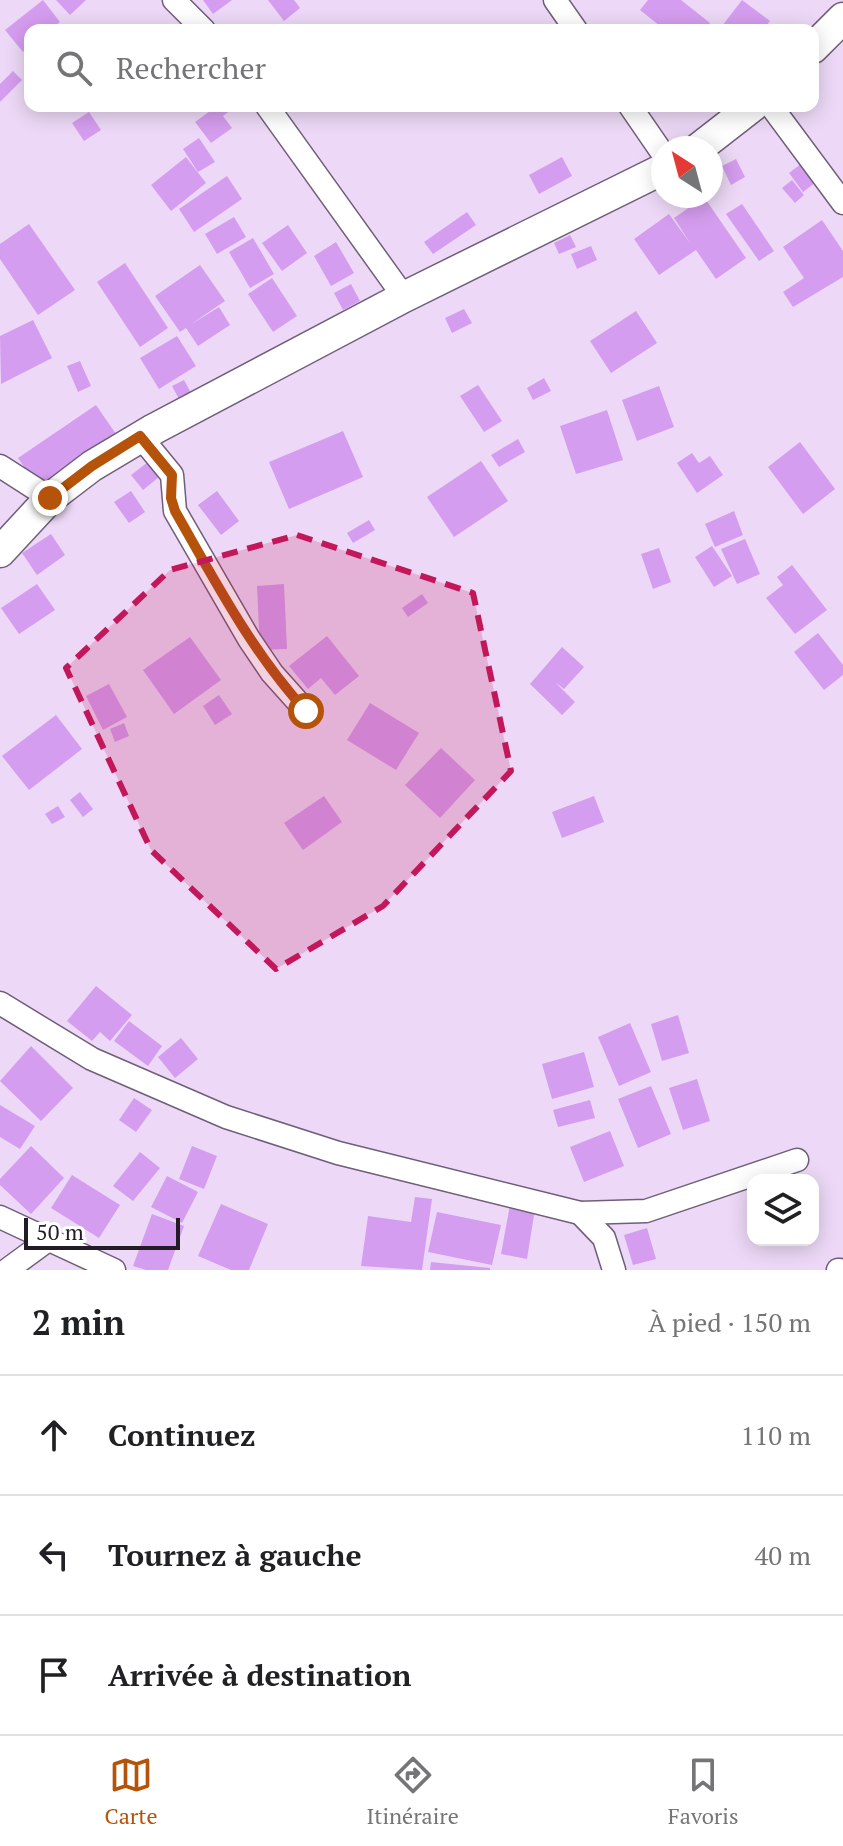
<!DOCTYPE html>
<html lang="fr">
<head>
<meta charset="utf-8">
<style>
  body { margin:0; font-family:"PT Serif",serif; background:#f6f6f6; color:#202124 }
  .controls { position:absolute; right:24px; bottom:24px; display:grid; overflow:hidden; border-radius:16px; box-shadow:0 4px 20px #0003 }
  .controls button { width:72px; height:72px; display:grid; place-items:center; padding:0; border:0; border-bottom:2px solid #e0e0e0; background:#fff; color:#202124; font:40px sans-serif }
  .compass { position:absolute; left:651px; top:136px; width:72px; height:72px; border-radius:50%; background:#fff; box-shadow:0 4px 20px #0003; rotate:324deg }
  .scale { position:absolute; left:24px; bottom:20px; width:156px; box-sizing:border-box; padding-left:8px; border:4px solid #231c27; border-top:0; font-size:22px; line-height:28px; white-space:nowrap; color:#231c27; -webkit-text-stroke:6px #fff; paint-order:stroke }
  .stop { position:absolute; width:24px; height:24px; margin:-18px; border:6px solid #b45309; border-radius:50%; background:#fff }
  .stop.end { background:#b45309; border-color:#fff; box-shadow:0 2px 8px #0008 }
  .list { margin:0; padding:0; list-style:none }
  h2 { display:flex; justify-content:space-between; align-items:center; height:104px; margin:0; padding:0 32px; font-size:34px }
  h2 small { font-size:26px; font-weight:400; color:#757577 }
  .list li { display:grid; grid-template-columns:52px 1fr auto; gap:24px; align-items:center; box-sizing:border-box; height:120px; padding:0 32px; border-top:2px solid #e0e0e0 }
  .list b { display:block; font-size:30px; white-space:nowrap }
  .list em { font-size:26px; font-style:normal; color:#757577 }
  .icon { flex:none; width:44px; height:44px; fill:none; stroke:currentColor; stroke-width:2; stroke-linecap:round; stroke-linejoin:round }
  .map { position:relative; flex:none; width:843px; height:1270px; overflow:hidden }
  .search { position:absolute; background:#fff; box-shadow:0 4px 20px #0003; left:24px; right:24px; top:24px; height:88px; display:flex; align-items:center; gap:20px; box-sizing:border-box; padding:0 28px; border-radius:16px; color:#757577; font-size:30px }
  .sheet { height:464px; background:#fff }
  nav { display:flex; justify-content:space-around; align-items:center; box-sizing:border-box; height:112px; border-top:2px solid #e0e0e0; background:#fff; font-size:22px; color:#757577 }
  nav a { display:grid; justify-items:center; gap:4px }
  nav .on { color:#b45309 }
  .map>svg:first-child { display:block }
</style>
</head>
<body>
<div class="map">
<svg width="843" height="1270" viewBox="0 0 843 1270">
  <rect width="100%" height="100%" fill="#edd9f7"/>
  <g fill="#d59def">
    <polygon points="43,0 60,22 50,30 30,30 30,46 23,52 5,30"/>
    <polygon points="56,0 86,0 70,15"/>
    <polygon points="203,0 232,0 213,14"/>
    <polygon points="268,0 294,0 300,8 284,21"/>
    <polygon points="648,0 681,0 710,23 705,30 665,30 640,10"/>
    <polygon points="742,0 770,21 763,30 719,30"/>
    <polygon points="13,71 22,80 0,102 0,84"/>
    <polygon points="217,106 236,106 223,116 232,128 211,143 195,122"/>
    <polygon points="89,112 101,130 84,141 72,123"/>
    <polygon points="199,138 215,162 198,172 183,149"/>
    <polygon points="186,157 206,183 171,211 151,185"/>
    <polygon points="562,157 572,176 539,194 529,175"/>
    <polygon points="736,159 745,177 731,185 722,166"/>
    <polygon points="802,163 816,182 803,192 789,173"/>
    <polygon points="227,176 242,199 194,232 179,209"/>
    <polygon points="792,180 804,195 795,203 782,188"/>
    <polygon points="704,197 746,258 716,279 696,250 659,275 634,239 669,214 690,243 674,218"/>
    <polygon points="742,204 774,251 759,261 726,214"/>
    <polygon points="467,212 476,225 433,254 424,242"/>
    <polygon points="234,217 246,237 217,254 205,234"/>
    <polygon points="822,220 843,251 843,277 793,307 783,292 804,278 783,247"/>
    <polygon points="29,224 75,290 38,315 0,259 0,244"/>
    <polygon points="288,225 307,253 282,271 262,243"/>
    <polygon points="570,235 576,247 559,254 554,243"/>
    <polygon points="253,238 274,274 250,288 229,252"/>
    <polygon points="336,242 354,273 331,286 314,256"/>
    <polygon points="591,246 597,260 577,269 571,254"/>
    <polygon points="125,263 168,328 140,347 97,282"/>
    <polygon points="200,265 225,301 190,325 219,307 230,325 198,346 186,328 180,332 155,296"/>
    <polygon points="272,278 297,316 273,332 248,294"/>
    <polygon points="351,284 360,301 343,310 334,293"/>
    <polygon points="464,309 472,323 452,333 445,318"/>
    <polygon points="636,311 657,343 611,373 590,341"/>
    <polygon points="33,320 52,358 1,384 0,336"/>
    <polygon points="177,336 196,366 159,389 140,358"/>
    <polygon points="80,361 91,386 78,392 67,366"/>
    <polygon points="544,378 551,391 533,400 527,388"/>
    <polygon points="184,380 191,393 179,399 172,386"/>
    <polygon points="478,385 502,421 484,432 460,396"/>
    <polygon points="659,386 674,427 637,441 622,400"/>
    <polygon points="96,405 116,434 38,487 18,458"/>
    <polygon points="607,410 623,460 576,474 560,426"/>
    <polygon points="343,431 363,477 289,509 269,462"/>
    <polygon points="518,439 525,452 499,467 491,455"/>
    <polygon points="800,442 835,489 803,514 768,467"/>
    <polygon points="692,453 699,463 710,456 723,475 697,493 677,463"/>
    <polygon points="481,461 508,501 454,537 427,497"/>
    <polygon points="148,462 159,477 143,490 131,475"/>
    <polygon points="131,491 145,512 129,523 114,502"/>
    <polygon points="217,491 239,521 221,535 198,505"/>
    <polygon points="734,511 743,535 715,547 705,524"/>
    <polygon points="369,520 375,530 353,543 347,533"/>
    <polygon points="51,534 65,555 37,575 22,553"/>
    <polygon points="745,539 760,574 737,584 721,549"/>
    <polygon points="712,546 732,576 714,587 695,557"/>
    <polygon points="659,548 671,582 653,589 641,554"/>
    <polygon points="792,565 827,610 795,634 766,598 783,585 777,577"/>
    <polygon points="37,584 55,610 19,634 1,608"/>
    <polygon points="284,584 287,649 260,650 257,586"/>
    <polygon points="422,594 428,603 408,617 402,608"/>
    <polygon points="818,633 843,665 843,675 824,690 794,652"/>
    <polygon points="327,636 359,676 335,695 321,678 308,689 289,666"/>
    <polygon points="190,637 221,680 174,714 143,670"/>
    <polygon points="562,647 584,667 564,689 555,682 575,702 562,715 530,684"/>
    <polygon points="109,684 127,717 103,730 86,696"/>
    <polygon points="219,695 232,714 215,725 203,706"/>
    <polygon points="370,703 419,733 396,770 347,740"/>
    <polygon points="56,715 82,749 29,790 2,756"/>
    <polygon points="124,723 129,736 115,742 110,729"/>
    <polygon points="441,748 475,780 440,818 405,785"/>
    <polygon points="80,792 93,809 83,817 70,800"/>
    <polygon points="324,796 342,822 303,850 284,823"/>
    <polygon points="594,796 604,822 562,838 552,812"/>
    <polygon points="58,806 65,817 52,824 45,814"/>
    <polygon points="96,986 132,1015 110,1041 100,1032 92,1041 67,1021"/>
    <polygon points="678,1015 689,1053 662,1061 651,1024"/>
    <polygon points="129,1021 162,1046 148,1066 114,1041"/>
    <polygon points="630,1023 651,1072 619,1086 598,1037"/>
    <polygon points="181,1038 198,1059 175,1078 158,1057"/>
    <polygon points="31,1046 73,1088 41,1121 0,1081"/>
    <polygon points="584,1052 594,1087 552,1099 542,1064"/>
    <polygon points="697,1079 710,1121 683,1130 669,1088"/>
    <polygon points="651,1086 671,1134 638,1148 618,1099"/>
    <polygon points="134,1098 152,1110 136,1132 119,1120"/>
    <polygon points="590,1100 595,1118 558,1127 553,1110"/>
    <polygon points="0,1105 35,1126 20,1149 0,1137"/>
    <polygon points="610,1131 624,1166 584,1182 570,1147"/>
    <polygon points="31,1146 64,1178 31,1214 0,1185 0,1179"/>
    <polygon points="192,1146 217,1156 204,1189 179,1179"/>
    <polygon points="140,1152 160,1168 133,1201 113,1186"/>
    <polygon points="72,1175 120,1205 99,1238 51,1208"/>
    <polygon points="167,1176 198,1192 182,1223 151,1207"/>
    <polygon points="415,1197 432,1199 422,1270 361,1266 368,1216 411,1222"/>
    <polygon points="221,1204 268,1224 249,1270 231,1270 198,1256"/>
    <polygon points="510,1205 535,1209 527,1259 501,1254"/>
    <polygon points="437,1212 501,1225 492,1265 428,1252"/>
    <polygon points="152,1214 184,1226 168,1270 146,1270 133,1266"/>
    <polygon points="647,1228 656,1259 633,1265 624,1235"/>
    <polygon points="431,1262 490,1268 490,1270 430,1270"/>
  </g>
  <g fill="none" stroke-linecap="round" stroke-linejoin="round">
    <defs>
      <g id="street">
        <polyline points="174,0 204,30"/>
        <polyline points="555,0 576,30"/>
        <polyline points="267,106 404,297"/>
        <polyline points="630,106 663,154"/>
        <polyline points="771,106 843,203"/>
        <polyline points="140,436 172,475 175,511 249,639 272,673 306,711"/>
        <polyline points="0,466 50,498"/>
        <polyline points="0,1003 92,1059 226,1117 338,1153 580,1213 646,1211 797,1160"/>
        <polyline points="580,1213 604,1238 614,1270"/>
        <polyline points="0,1217 114,1270"/>
        <polyline points="7,1270 48,1240"/>
        <polyline points="838,1270 840,1270"/>
      </g>
      <g id="secondary">
        <polyline points="813,48 843,18"/>
        <polyline points="699,148 753,106"/>
        <polyline points="0,552 50,498 92,466 154,429 404,297 663,169"/>
      </g>
    </defs>
    <use href="#street" stroke="#6f5e78" stroke-width="25"/>
    <use href="#secondary" stroke="#6f5e78" stroke-width="33"/>
    <use href="#street" stroke="#fff" stroke-width="22"/>
    <use href="#secondary" stroke="#fff" stroke-width="30"/>
  </g>
  <g fill="none" stroke-linecap="round" stroke-linejoin="round">
    <path stroke="#b45309" stroke-width="10" d="M 50,498 L 92,466 L 140,436 L 172,475 L 171,498 L 175,511 C 215,581 252,652 306,711"/>
  </g>
  <path fill="#c2185b" fill-opacity="0.2" stroke="#c2185b" stroke-width="6" stroke-dasharray="16 10" stroke-linejoin="round" d="M 297,535 L 473,593 L 511,771 L 383,906 L 276,969 L 151,850 L 66,668 L 170,570 Z"/>
</svg>
<div class="controls">
<button><svg class="icon" aria-label="layers" viewBox="0 0 24 24"><path d="M12 4l9 5-9 5-9-5zM3 14l9 5 9-5"/></svg></button>
</div>
<svg class="compass" viewBox="-18 -18 36 36"><path d="M0-13l5 13h-10z" fill="#e53935"/><path d="M0 13l5-13h-10z" fill="#757577"/></svg>
<div class="scale">50 m</div>
<div class="stop" style="left:306px;top:711px"></div>
<div class="stop end" style="left:50px;top:498px"></div>
<div class="search"><svg class="icon" aria-label="search" viewBox="0 0 24 24"><circle cx="10" cy="10" r="6"/><path d="M15 15l6 6"/></svg>Rechercher</div>
</div>
<section class="sheet">
<h2>2 min<small>À pied · 150 m</small></h2>
<ul class="list">
<li><svg class="icon" aria-label="ahead" viewBox="0 0 24 24"><path d="M12 20V5M6 11l6-6 6 6"/></svg><div><b>Continuez</b></div><em>110 m</em></li>
<li><svg class="icon" aria-label="left" viewBox="0 0 24 24"><path d="M17 20v-9H6M10 6l-5 5 5 5"/></svg><div><b>Tournez à gauche</b></div><em>40 m</em></li>
<li><svg class="icon" aria-label="arrive" viewBox="0 0 24 24"><path d="M6 21V4h12l-3 4 3 4H6"/></svg><div><b>Arrivée à destination</b></div></li>
</ul>
</section>
<nav>
<a class="on"><svg class="icon" aria-label="map" viewBox="0 0 24 24"><path d="M3 6l6-2 6 2 6-2v14l-6 2-6-2-6 2zM9 4v14M15 6v14"/></svg>Carte</a>
<a><svg class="icon" aria-label="directions" viewBox="0 0 24 24"><path d="M12 3l9 9-9 9-9-9zM9 14v-3h6M13 9l2 2-2 2"/></svg>Itinéraire</a>
<a><svg class="icon" aria-label="saved" viewBox="0 0 24 24"><path d="M7 4h10v16l-5-4-5 4z"/></svg>Favoris</a>
</nav>
</body>
</html>
